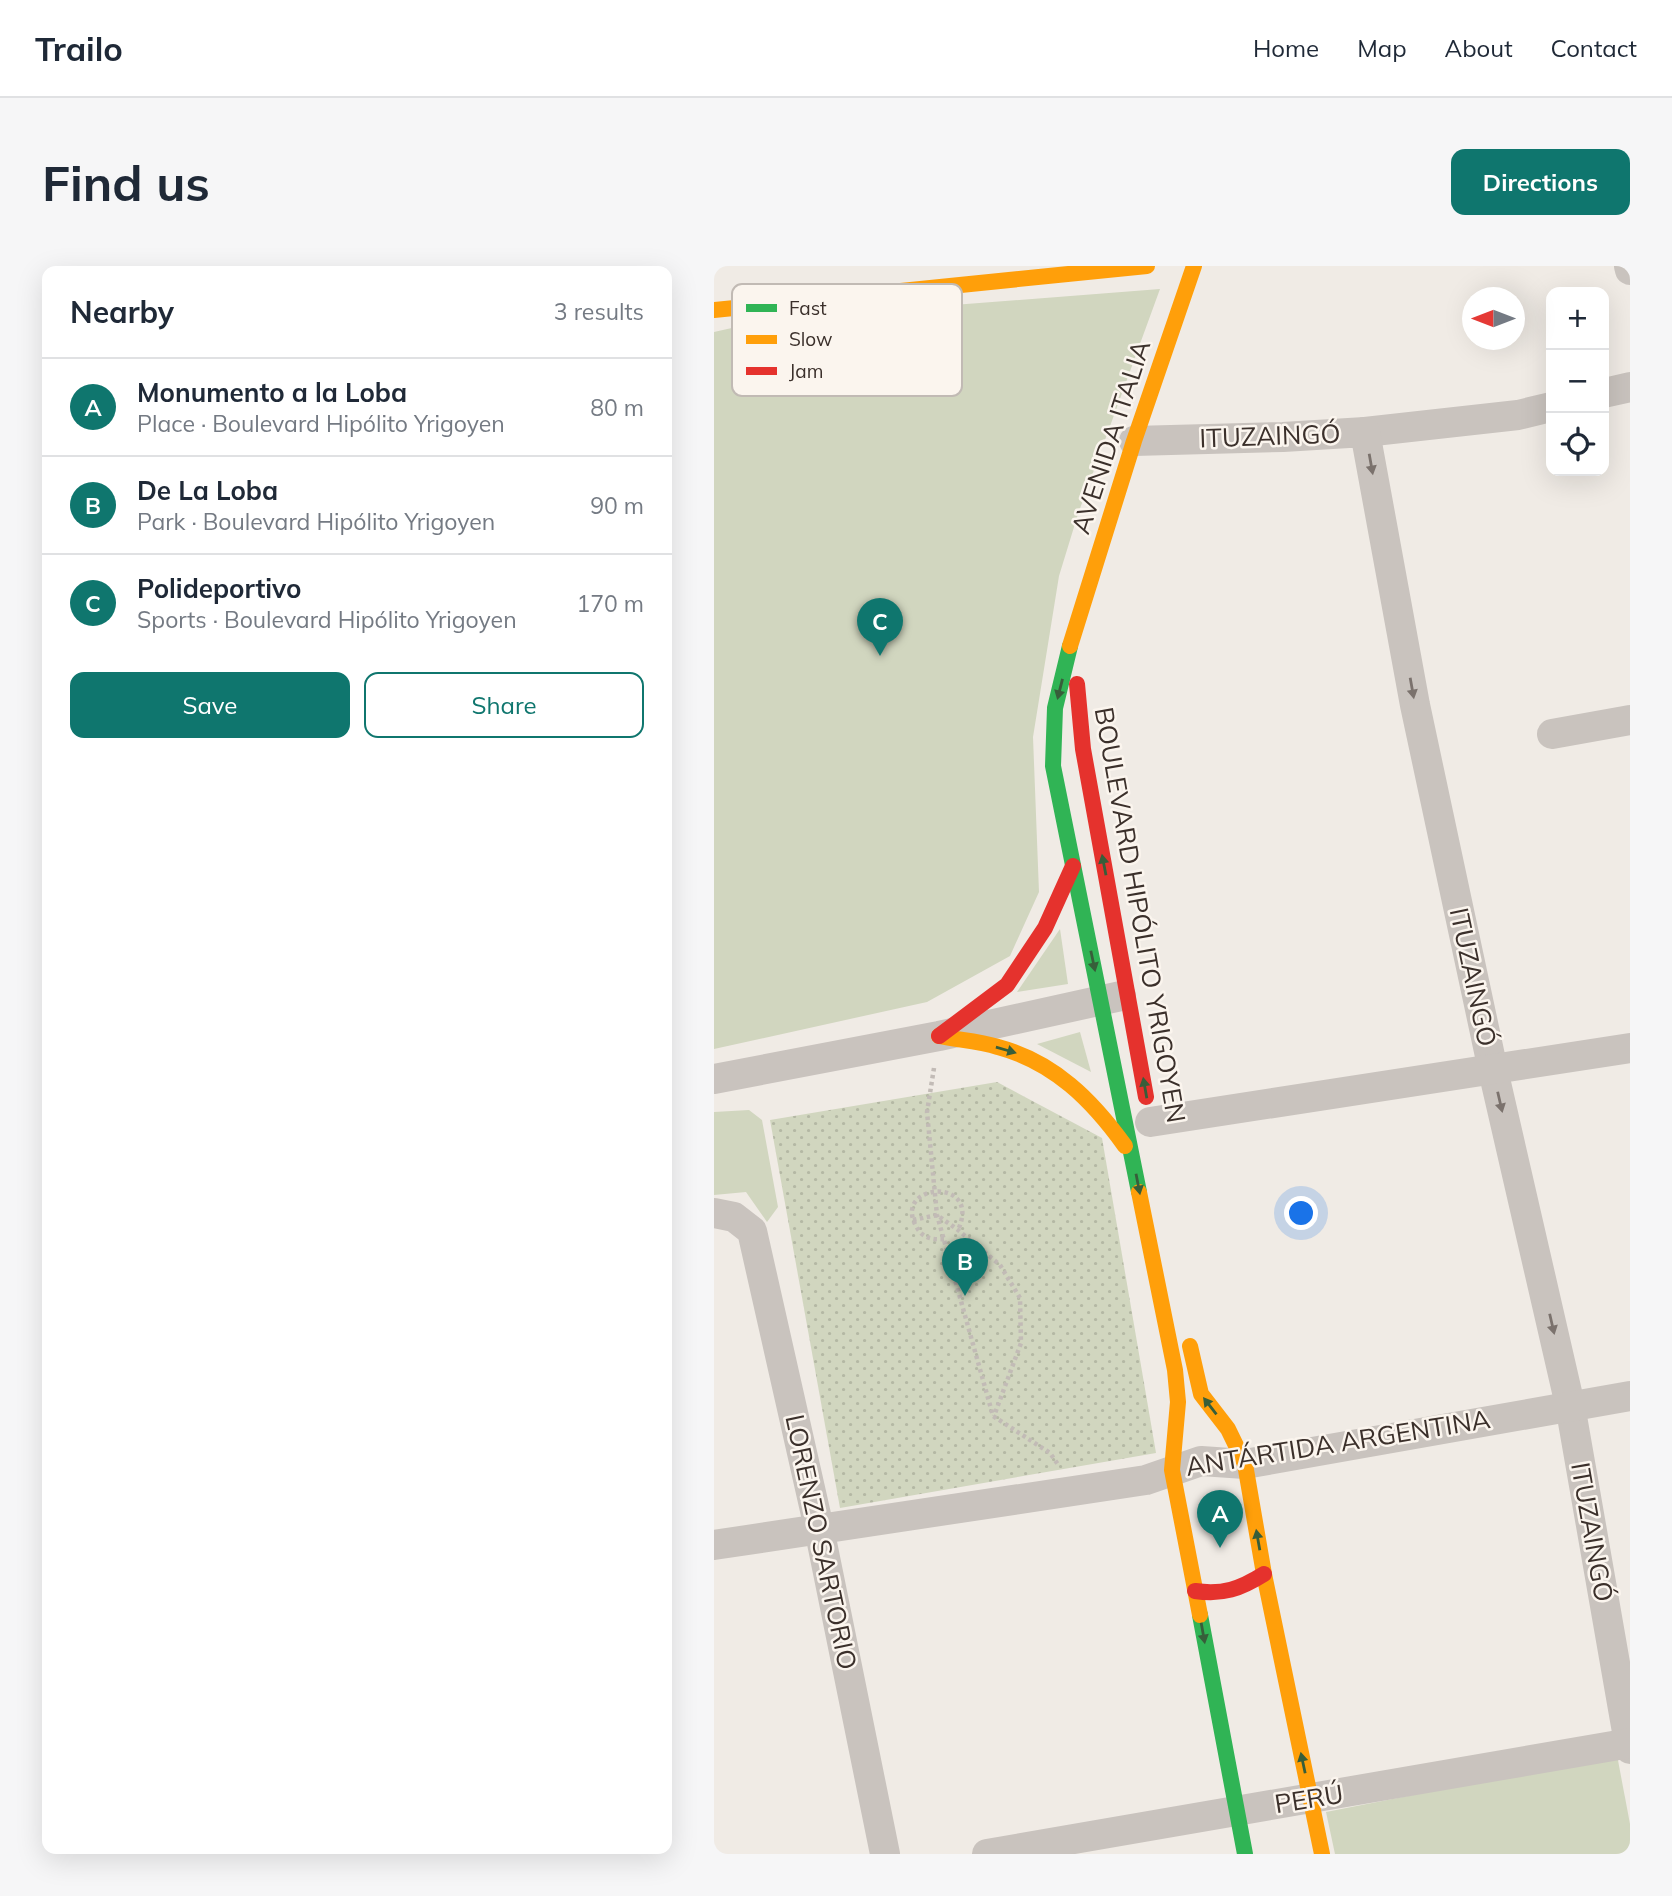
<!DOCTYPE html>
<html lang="en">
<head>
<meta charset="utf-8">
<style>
  body { margin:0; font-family:Mulish,sans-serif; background:#f6f6f7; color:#1f2937 }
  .controls { position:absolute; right:21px; top:21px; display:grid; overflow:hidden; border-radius:14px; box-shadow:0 7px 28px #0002 }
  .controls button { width:63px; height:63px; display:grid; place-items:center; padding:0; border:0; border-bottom:2px solid #e0e1e3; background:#fff; color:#1f2937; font:35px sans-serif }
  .compass { position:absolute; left:748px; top:21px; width:63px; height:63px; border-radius:50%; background:#fff; box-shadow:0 7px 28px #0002; rotate:270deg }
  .you { position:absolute; left:588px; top:948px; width:24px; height:24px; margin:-18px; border:5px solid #fff; border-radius:50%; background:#1a73e8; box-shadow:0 0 0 10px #1a73e833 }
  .badge { display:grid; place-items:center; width:46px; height:46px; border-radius:50%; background:#0f766e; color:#fff; font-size:23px; font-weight:700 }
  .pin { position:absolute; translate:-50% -58px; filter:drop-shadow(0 2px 4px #0008) }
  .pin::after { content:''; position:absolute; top:37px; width:24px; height:21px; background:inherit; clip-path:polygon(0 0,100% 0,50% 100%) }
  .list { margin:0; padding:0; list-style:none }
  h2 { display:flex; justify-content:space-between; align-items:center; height:91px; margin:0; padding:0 28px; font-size:30px }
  h2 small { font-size:23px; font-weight:400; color:#747a83 }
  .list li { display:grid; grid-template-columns:46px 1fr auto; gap:21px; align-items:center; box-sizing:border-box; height:98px; padding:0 28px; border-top:2px solid #e0e1e3 }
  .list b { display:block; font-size:26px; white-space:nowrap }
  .list p { margin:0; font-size:23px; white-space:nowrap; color:#747a83 }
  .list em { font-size:23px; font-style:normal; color:#747a83 }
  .actions { display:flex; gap:14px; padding:21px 28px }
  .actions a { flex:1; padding:16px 0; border:2px solid #0f766e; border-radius:14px; text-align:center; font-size:24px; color:#0f766e }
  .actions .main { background:#0f766e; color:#fff }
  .icon { flex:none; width:38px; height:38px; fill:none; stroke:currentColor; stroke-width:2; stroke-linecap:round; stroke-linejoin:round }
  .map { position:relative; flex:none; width:916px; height:1588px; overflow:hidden; border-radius:14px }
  header { display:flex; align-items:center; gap:42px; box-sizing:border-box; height:98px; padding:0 35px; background:#fff; border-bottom:2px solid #e0e1e3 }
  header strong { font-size:33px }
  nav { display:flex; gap:38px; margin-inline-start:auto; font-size:24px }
  .intro { display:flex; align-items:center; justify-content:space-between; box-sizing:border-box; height:168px; padding:0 42px }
  h1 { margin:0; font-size:49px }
  .button { padding:18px 32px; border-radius:14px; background:#0f766e; color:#fff; font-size:24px; font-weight:700 }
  main { display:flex; gap:42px; padding:0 42px }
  aside { flex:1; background:#fff; border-radius:14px; box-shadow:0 7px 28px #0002 }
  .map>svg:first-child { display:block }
</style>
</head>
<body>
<header>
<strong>Trailo</strong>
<nav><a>Home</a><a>Map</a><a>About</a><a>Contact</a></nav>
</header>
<div class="intro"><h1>Find us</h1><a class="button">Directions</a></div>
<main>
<aside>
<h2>Nearby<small>3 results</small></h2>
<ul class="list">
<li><span class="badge">A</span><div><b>Monumento a la Loba</b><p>Place · Boulevard Hipólito Yrigoyen</p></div><em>80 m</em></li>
<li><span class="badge">B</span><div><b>De La Loba</b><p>Park · Boulevard Hipólito Yrigoyen</p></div><em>90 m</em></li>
<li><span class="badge">C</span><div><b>Polideportivo</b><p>Sports · Boulevard Hipólito Yrigoyen</p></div><em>170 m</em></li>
</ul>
<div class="actions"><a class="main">Save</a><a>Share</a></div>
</aside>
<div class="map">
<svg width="916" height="1588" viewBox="0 0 916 1588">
  <defs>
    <pattern id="park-dots" width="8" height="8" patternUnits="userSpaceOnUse" patternTransform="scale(1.75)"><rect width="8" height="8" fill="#d1d6bf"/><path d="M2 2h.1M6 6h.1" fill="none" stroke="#b4b8a4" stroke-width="1.8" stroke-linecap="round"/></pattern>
  </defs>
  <rect width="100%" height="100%" fill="#f0ebe5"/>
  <g fill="#d1d6bf">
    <polygon points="446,23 364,248 345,310 319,471 325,626 296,690 213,736 0,783 0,66 58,53"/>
    <polygon points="346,663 354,718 303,726"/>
    <polygon points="366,766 377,806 323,778"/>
    <polygon points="35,844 48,854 64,941 53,956 32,926 0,929 0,846"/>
    <polygon points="903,1489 916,1558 916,1588 621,1588 612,1546"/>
  </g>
  <polygon fill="url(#park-dots)" points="283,816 388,872 442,1187 126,1242 56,854"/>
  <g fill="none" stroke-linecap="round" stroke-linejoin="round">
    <g stroke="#c2bbb6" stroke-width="4.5" stroke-dasharray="3.5 3.5" stroke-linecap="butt">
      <polyline points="220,802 213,846 223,949 279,1150 336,1187 345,1200"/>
      <polyline points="199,954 223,949 244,964 286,999 306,1032 307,1077 280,1150"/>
      <path d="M 230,973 C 218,974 208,972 202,960 C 178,917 269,910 244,964"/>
    </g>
    <g stroke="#c9c3be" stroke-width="30">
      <polyline points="915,0 916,4"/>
      <polyline points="890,127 916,121"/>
      <polyline points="651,166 804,149 837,141"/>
      <polyline points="420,175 569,171 651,166 701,439 779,804 856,1139 916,1483"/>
      <polyline points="838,468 916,454"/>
      <polyline points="0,813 225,770 407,730"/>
      <polyline points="436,856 916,782"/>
      <polyline points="0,947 20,951 38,965 105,1262 171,1588"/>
      <polyline points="0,1279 432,1214 487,1195 531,1198 916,1130"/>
      <polyline points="273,1588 916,1477"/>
    </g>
    <g stroke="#30b455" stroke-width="16">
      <polyline points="356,380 341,442 339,500 425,926"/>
      <polyline points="486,1349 531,1588"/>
    </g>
    <g stroke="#ff9f0a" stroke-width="16">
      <polyline points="0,44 433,0"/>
      <polyline points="356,380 420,175 480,0"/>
      <path d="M 225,770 C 245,774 265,775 284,781 C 340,796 378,834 411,880"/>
      <polyline points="425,926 461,1104 464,1136 458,1204 486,1349"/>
      <polyline points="476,1080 487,1128 514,1163 531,1198 550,1308 608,1588"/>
    </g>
    <g stroke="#e5322d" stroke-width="16">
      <polyline points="363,418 369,483 432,831"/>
      <polyline points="225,770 293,719 331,662 359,600"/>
      <path d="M 481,1325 C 509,1329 526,1323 550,1308"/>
    </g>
  </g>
  <defs><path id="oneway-solid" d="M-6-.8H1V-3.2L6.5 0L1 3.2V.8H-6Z" transform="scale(1.75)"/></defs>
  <g fill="#7b726d">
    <use href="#oneway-solid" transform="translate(657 198) rotate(80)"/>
    <use href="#oneway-solid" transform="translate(698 422) rotate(80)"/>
    <use href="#oneway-solid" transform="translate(786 836) rotate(77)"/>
    <use href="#oneway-solid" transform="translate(838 1058) rotate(77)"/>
  </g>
  <g fill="#375e3a">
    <use href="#oneway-solid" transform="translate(346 423) rotate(104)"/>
    <use href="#oneway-solid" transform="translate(390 599) rotate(-101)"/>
    <use href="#oneway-solid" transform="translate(379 695) rotate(78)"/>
    <use href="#oneway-solid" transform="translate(292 784) rotate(16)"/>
    <use href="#oneway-solid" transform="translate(431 822) rotate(-100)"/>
    <use href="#oneway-solid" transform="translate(424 918) rotate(79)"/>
    <use href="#oneway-solid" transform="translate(496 1140) rotate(-128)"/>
    <use href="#oneway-solid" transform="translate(544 1274) rotate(-100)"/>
    <use href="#oneway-solid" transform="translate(489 1367) rotate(80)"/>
    <use href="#oneway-solid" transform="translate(589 1497) rotate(-102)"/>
  </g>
  <g text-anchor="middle" stroke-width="5" stroke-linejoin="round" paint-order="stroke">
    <g font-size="26" fill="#3b302b" stroke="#fbf5ee">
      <text transform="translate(556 170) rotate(-2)" y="9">ITUZAINGÓ</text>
      <text transform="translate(397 171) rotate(-72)" y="9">AVENIDA ITALIA</text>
      <text transform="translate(426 649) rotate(80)" y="9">BOULEVARD HIPÓLITO YRIGOYEN</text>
      <text transform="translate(759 711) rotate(78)" y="9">ITUZAINGÓ</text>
      <text transform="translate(624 1177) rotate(-9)" y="9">ANTÁRTIDA ARGENTINA</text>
      <text transform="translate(878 1266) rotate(80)" y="9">ITUZAINGÓ</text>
      <text transform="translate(107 1276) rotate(78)" y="9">LORENZO SARTORIO</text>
      <text transform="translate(595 1533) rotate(-9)" y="9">PERÚ</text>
    </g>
  </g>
  <rect x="18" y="18" width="230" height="112" rx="10" fill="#fbf5ee" stroke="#c1bab4" stroke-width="2"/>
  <rect x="32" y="38" width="31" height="8" fill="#30b455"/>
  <rect x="32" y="69" width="31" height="9" fill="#ff9f0a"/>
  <rect x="32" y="101" width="31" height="8" fill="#e5322d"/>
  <g font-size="19" fill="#3b302b">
    <text x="75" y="49">Fast</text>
    <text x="75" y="80">Slow</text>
    <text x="75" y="112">Jam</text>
  </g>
</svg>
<div class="controls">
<button>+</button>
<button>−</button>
<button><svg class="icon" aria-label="locate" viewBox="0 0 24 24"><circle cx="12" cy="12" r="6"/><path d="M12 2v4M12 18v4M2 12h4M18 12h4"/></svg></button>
</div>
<svg class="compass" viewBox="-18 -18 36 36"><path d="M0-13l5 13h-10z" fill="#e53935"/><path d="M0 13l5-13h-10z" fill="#747a83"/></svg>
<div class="you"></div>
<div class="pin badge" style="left:506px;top:1282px">A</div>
<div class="pin badge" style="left:251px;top:1030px">B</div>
<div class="pin badge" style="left:166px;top:390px">C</div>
</div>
</main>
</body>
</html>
